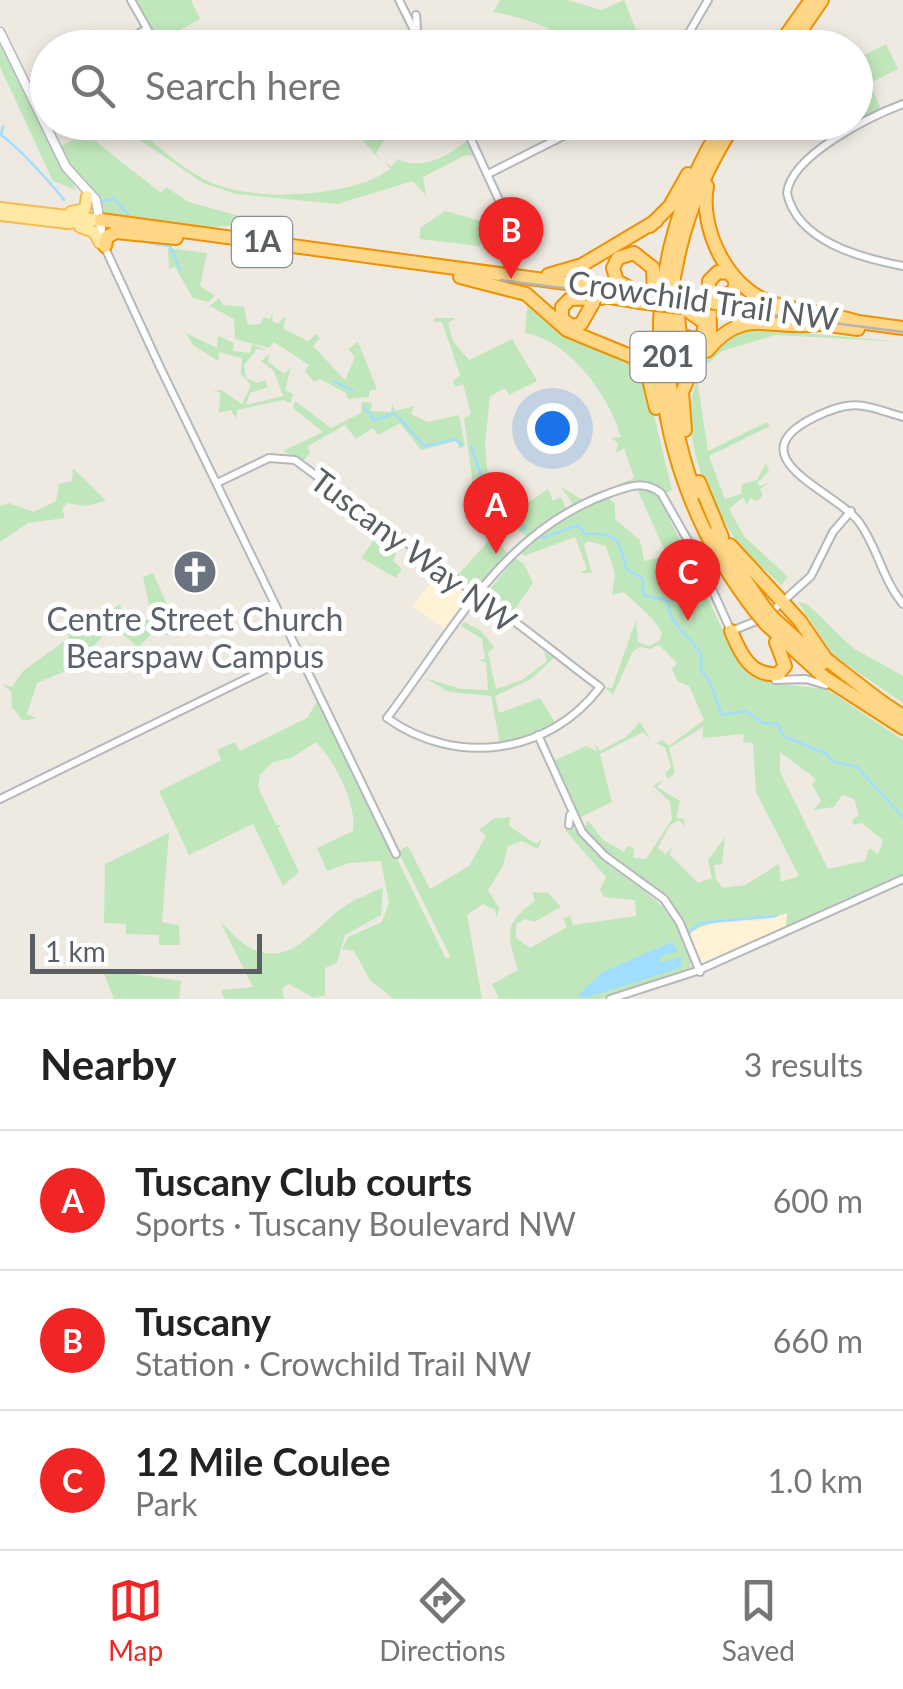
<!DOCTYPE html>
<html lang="en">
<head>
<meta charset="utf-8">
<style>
  body { margin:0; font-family:Lato,sans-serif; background:#f2f2f2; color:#222 }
  .scale { position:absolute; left:30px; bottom:25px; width:232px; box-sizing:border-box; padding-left:10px; border:5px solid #5a5f63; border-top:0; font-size:28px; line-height:35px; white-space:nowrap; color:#5a5f63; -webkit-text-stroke:8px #fff; paint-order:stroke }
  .you { position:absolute; left:552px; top:428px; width:35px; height:35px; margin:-25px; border:8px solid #fff; border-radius:50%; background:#1a73e8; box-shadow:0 0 0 15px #1a73e833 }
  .badge { display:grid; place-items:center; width:65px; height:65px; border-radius:50%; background:#f02525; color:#fff; font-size:32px; font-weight:700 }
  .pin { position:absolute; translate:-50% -82px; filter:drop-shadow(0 2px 5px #0008) }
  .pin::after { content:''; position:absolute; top:52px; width:35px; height:30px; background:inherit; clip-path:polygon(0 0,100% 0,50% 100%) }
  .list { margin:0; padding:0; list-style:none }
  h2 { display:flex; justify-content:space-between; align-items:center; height:130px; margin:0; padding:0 40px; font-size:42px }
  h2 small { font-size:32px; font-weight:400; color:#767676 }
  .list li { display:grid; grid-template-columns:65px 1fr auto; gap:30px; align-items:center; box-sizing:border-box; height:140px; padding:0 40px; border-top:2px solid #e0e0e0 }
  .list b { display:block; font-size:38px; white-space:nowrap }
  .list p { margin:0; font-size:32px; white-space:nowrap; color:#767676 }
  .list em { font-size:32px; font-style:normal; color:#767676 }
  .icon { flex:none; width:55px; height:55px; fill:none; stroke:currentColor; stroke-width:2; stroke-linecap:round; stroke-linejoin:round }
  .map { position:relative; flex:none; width:903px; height:999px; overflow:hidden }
  .search { position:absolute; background:#fff; box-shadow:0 5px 15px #0003; left:30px; right:30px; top:30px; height:110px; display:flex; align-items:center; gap:25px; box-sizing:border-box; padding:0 35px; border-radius:55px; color:#767676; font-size:38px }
  .sheet { height:550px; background:#fff }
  nav { display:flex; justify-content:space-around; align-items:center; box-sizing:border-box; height:140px; border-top:2px solid #e0e0e0; background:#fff; font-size:28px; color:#767676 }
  nav a { display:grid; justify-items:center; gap:5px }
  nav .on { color:#f02525 }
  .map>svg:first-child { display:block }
</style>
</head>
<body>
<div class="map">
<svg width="903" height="999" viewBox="0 0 903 999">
  <rect width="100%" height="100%" fill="#eeeae1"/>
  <g fill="#fff2d5">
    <polygon points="438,572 471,599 448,632 413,606"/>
    <polygon points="788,912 786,929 703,965 687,935 701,924 768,920"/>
  </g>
  <g fill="#c0e7bc" fill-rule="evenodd">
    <polygon points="133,0 191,0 200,19 157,43"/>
    <path d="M 500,0 L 568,0 L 601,10 L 624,0 L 643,47 L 577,47 C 564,30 515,15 493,12 Z"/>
    <polygon points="0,43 76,190 53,181 0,67"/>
    <polygon points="886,44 898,69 870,83 882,112 852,126 856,59"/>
    <polygon points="385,122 384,140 376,153 380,160 358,135 295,138 316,136 315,123"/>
    <polygon points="77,123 92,123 87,132 95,141 161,193 166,187 189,202 264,223 249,220 247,225 211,227 248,235 108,216 71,172 58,147 77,138"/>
    <path d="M 147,137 C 166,153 187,172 210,182 C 251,202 353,198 390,169 L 385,161 L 391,167 L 398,159 C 421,171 449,156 466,141 L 474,156 L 466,155 L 423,177 L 426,196 L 413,181 L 337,204 L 236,194 L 203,183 L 137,138 Z"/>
    <polygon points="445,211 492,224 480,246 420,239 420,228"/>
    <polygon points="168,248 207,253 200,286 215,296 208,302 193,298 175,267 169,269"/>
    <polygon points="219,298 223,305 244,307 248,325 260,324 264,317 270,319 273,312 272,321 278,324 285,316 284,329 308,341 316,334 320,338 313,346 345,380 355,357 348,349 358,342 377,389 369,391 369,397 348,399 346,393 320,379 314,382 305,371 309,365 274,342 269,348 235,339 234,319 210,306"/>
    <path d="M 528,299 L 557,329 L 575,340 L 624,354 L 645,377 L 672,490 L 659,497 L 739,664 L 771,683 L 827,689 L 903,740 L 903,876 L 786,929 L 787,913 C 755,925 713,914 687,935 L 664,896 L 606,855 L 584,829 L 588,820 L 602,839 L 624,852 L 628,845 L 634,849 L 633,858 L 646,859 L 672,819 L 670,802 L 653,786 L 663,780 L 657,787 L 680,801 L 676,818 L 684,819 L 685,826 L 679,820 L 670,825 L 658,848 L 665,854 L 672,848 L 670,855 L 698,883 L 712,878 L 708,860 L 725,837 L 722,864 L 714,865 L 716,880 L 723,888 L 745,885 L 779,864 L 781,882 L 799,876 L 756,792 L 753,743 L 743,742 L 744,734 L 703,738 L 703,727 L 669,748 L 675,773 L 668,779 L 665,774 L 671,767 L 665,747 L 656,743 L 663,740 L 669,746 L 704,720 L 689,686 L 677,681 L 672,669 L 677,663 L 659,645 L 650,649 L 640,647 L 633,651 L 613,695 L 604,687 L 612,688 L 636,620 L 638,642 L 649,646 L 659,641 L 662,633 C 652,614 638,607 624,592 L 612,595 L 615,574 L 606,546 L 587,541 L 584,545 L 592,573 L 580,573 L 587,569 L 575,537 L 524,556 L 520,550 L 530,539 L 515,527 L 490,525 L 474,493 L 464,418 L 471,414 L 463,384 L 455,387 L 453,381 L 460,375 L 442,322 L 433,322 L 435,318 L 456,318 L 448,323 L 453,341 L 469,360 L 512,339 L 537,381 L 509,395 L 505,388 L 490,396 L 485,444 L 489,488 L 503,493 L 512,505 L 506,513 L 519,515 L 523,506 L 548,489 L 553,501 L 561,497 L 566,508 L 536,529 L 540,532 L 607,498 L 615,503 L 615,519 L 640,540 L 644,561 L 667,556 L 635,484 L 573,504 L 561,487 L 583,500 L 634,478 L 624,448 L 616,453 L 618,443 L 611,438 L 621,437 C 609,395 569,340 525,333 ZM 780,752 L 816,779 L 812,784 L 821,801 L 813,810 L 834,807 L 842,795 L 854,799 L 859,815 L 852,820 L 854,825 L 862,823 L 883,840 L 878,854 L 869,848 L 865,861 L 828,869 L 780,772 Z"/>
    <path d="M 749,328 L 903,342 L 775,335 L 722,351 L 704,367 L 698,384 L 708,451 L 767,422 L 770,426 L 709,456 L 725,499 L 741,494 L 742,484 L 757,480 L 766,463 L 769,471 L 758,482 L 759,486 L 769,483 L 760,489 L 763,495 L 757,501 L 750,498 L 747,506 L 743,497 L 729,509 L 744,536 L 788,577 L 781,585 C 766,570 750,558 737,541 C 689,476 658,368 749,328 Z"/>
    <polygon points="186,333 217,348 218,336 234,343 233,351 250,353 252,344 266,350 257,349 244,365 246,378 258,383 265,380 268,387 250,393 246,405 283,396 274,371 261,361 270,354 268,362 284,374 291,367 285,390 293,394 291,403 283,400 237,410 236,419 231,410 219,413 220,392 212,391 221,390 242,404 251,385 241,374 242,358 219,352 218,361 193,345"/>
    <polygon points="295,401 331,428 361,413 362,402 372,403 371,411 391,412 392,403 395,411 414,406 411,414 428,422 459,415 465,446 459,449 457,441 421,450 400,423 378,435 373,428 356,439 345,425 308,446 310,453 303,462 283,451 323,432 293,408"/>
    <polygon points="73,468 106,501 85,506 67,503 62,509 65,518 28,523 0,542 0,506 9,503 34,512 56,501 59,484 72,481"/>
    <polygon points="378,526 400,543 393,561 402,569 396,578 361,558 374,540"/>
    <polygon points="492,537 507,553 474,590 456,577"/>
    <polygon points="515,558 524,564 533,583 510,616 488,600 487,593"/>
    <polygon points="153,573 169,609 170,629 179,636 152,634 140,645 142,650 113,627 104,635 92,623 120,604 124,620 132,624 152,618 143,577"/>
    <polygon points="798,602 807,604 853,648 903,676 903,703 833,655"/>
    <polygon points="81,618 102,637 75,667 37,683 27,714 37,718 23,721 12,707 11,691 2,684 12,687 23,671 69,638 66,628"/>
    <polygon points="464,622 481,631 494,647 488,653 496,689 522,680 547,661 544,652 554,658 531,679 495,696 499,713 540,698 556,724 500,744 491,696 449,692 425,678 461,689 488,690 486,662 477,660 485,659 482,639 461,626"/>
    <path d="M 319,698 L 446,959 L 450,956 L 398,851 L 408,846 L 430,889 L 469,866 L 486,836 L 479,830 L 493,819 L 510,817 L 509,826 L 536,844 L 542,838 L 538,849 L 522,841 L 508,846 L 503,866 L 488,890 L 499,908 L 497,918 L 495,910 L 483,904 L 467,915 L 482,999 L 393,999 L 370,980 L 354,951 L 342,949 L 348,937 L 382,922 L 389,903 L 381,861 L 349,863 L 327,871 L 317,848 L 353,831 C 357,803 335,762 316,742 L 291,758 L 273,762 L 260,775 L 258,787 L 276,825 L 282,825 L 278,828 L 299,872 L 283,886 L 253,824 L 189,855 L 159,791 L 221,760 L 217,750 L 235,742 L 240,751 L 307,718 Z"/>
    <polygon points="640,722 651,741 643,732 600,754 612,802 579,818 551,762 586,746 597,751 594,743 600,751 626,737"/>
    <path d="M 573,827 C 580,835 586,844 594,852 C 630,887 692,908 691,970 L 600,999 L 499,999 L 492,984 L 518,970 C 507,934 503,924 535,901 L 532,892 L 548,893 L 561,907 L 534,922 L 525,919 L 516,924 L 516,938 L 530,948 L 567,927 L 563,918 L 570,916 L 573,925 L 636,916 L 635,900 L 604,897 L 600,890 L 606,877 L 565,830 Z"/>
    <polygon points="169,833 162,922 179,925 180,945 159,945 159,935 126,934 126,924 104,923 105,864"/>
    <path d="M 383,887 L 381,915 L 345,935 L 337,963 L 325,968 L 325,995 L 314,998 L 289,984 L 282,988 L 284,999 L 224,999 L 221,990 L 253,987 L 221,923 C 230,929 238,942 249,947 C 293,971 316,923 348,904 C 359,897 372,893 383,887 Z"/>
    <polygon points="102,969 181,981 179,999 114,999"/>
  </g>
  <polygon fill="#a0ddff" points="672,942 678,951 661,956 658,963 682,957 680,968 585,998 578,995 603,972"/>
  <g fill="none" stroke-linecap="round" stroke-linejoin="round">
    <g stroke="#a0ddff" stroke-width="2.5">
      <path d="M 3,126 L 1,135 C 17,146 51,183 64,200"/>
      <polyline points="103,201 114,199 132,218"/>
      <polyline points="149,243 170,246 180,269"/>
      <polyline points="334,381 353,391"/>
      <polyline points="365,408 374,420 393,414"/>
      <polyline points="395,414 425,446 455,439 462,445"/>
      <polyline points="471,446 481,475 478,492 502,507 495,513 497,521 522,524 526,529"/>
      <path d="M 542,538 L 578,525 L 585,534 C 624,533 617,541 627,570 L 642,578 L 644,595 L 667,601 L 672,619 L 701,653 L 701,670 L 709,680 L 722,715 L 746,711 L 763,723 L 778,724 L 783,736 L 827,754 L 832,761 L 857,767 L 903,817"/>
      <polyline points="689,933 700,923 776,916"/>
    </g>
    <defs>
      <g id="tertiary">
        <polyline points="131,0 158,48"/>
        <polyline points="399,0 423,48"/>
        <polyline points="416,15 417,28"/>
        <polyline points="117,48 146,29"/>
        <polyline points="680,48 708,0"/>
        <path d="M 903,104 C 871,116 791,155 787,193 C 797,241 860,258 903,266"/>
        <polyline points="463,122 523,252"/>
        <polyline points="488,174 583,126 601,122"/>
        <polyline points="101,228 106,250 160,367 396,854"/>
        <path d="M 903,417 C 863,405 854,398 815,417 C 732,457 836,491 859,522 C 878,548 882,579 903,604"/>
        <path d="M 217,483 L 269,458 L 295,460 L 457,580 L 477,595 C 520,623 559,657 600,687 C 549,755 456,767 387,718 C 454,630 502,531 610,493 C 629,486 643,480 661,493 L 699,560 L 731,631"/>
        <polyline points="770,613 811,576 833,532 851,511"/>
        <polyline points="729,632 759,620"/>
        <polyline points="775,680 806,679 826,685"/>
        <polyline points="538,735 582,832 605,856 664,899 680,923 700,972"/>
        <polyline points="0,799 299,653"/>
        <polyline points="569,825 570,815"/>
        <polyline points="610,999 697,971 903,879"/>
      </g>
      <polyline id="secondary" points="0,32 66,167 96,200 101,228"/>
      <g id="primary">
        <polyline points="0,208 101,220 65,223"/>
        <polyline points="71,212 85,209 87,196"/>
        <polyline points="0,215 68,223"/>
        <polyline points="80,227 94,232 100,243"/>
      </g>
      <g id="motorway">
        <polyline points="777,48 811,0"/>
        <polyline points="789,48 822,0"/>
        <path d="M 724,122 C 624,277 645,470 756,612"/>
        <path d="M 707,186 C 699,229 728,289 772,303 C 800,312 830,313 858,322"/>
        <polyline points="101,220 647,294"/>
        <polyline points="650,226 670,206 688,174"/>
        <polyline points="105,246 107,237 116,232 176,238"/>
        <polyline points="548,275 582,265 656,221"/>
        <polyline points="460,277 526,294 567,330 633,357 648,375 656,408"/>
        <polyline points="630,288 617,281 613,268 618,258 634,253 653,268 654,296"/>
        <polyline points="604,296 647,303"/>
        <polyline points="593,303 581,324 572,326 562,319 562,307 570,299 602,298"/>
        <polyline points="717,303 777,311"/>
        <polyline points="677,308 680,335 696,340 703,334 705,323 688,311"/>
        <polyline points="851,321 903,328"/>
        <polyline points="814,323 858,329"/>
        <path d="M 707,351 C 745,304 772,332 819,324"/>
        <polyline points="685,430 682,392 710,331 709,281 718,272 729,273 736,281 734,291 716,299"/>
        <polyline points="699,482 722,537"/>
        <path d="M 695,493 C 649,369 662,233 736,122"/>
        <polyline points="714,534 764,607"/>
        <polyline points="730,545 800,621 826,659 883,703"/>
        <polyline points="773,618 823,663"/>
        <polyline points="766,624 824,677 903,728"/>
        <path d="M 731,631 C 740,653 751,677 778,674 L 785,666 L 776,642"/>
        <polyline points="877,699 903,716"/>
      </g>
    </defs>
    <use href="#tertiary" stroke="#b4b8bd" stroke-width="10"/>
    <use href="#secondary" stroke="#b5babf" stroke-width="11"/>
    <use href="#primary" stroke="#f7bb51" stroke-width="14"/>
    <use href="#motorway" stroke="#ef9100" stroke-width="16"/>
    <use href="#tertiary" stroke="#fff" stroke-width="6"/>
    <use href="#secondary" stroke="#fff" stroke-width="8"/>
    <use href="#primary" stroke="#ffe9a5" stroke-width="10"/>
    <use href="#motorway" stroke="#ffd787" stroke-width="12"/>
    <polyline stroke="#b3b4b4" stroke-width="2.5" points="501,280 903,332"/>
    <defs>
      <g id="motorway-bridge">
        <polyline points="647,294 682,298"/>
        <polyline points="704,301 716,303"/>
        <polyline points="593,303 600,282"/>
        <polyline points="647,303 682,307"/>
        <polyline points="764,607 773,618"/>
        <polyline points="756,612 766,624"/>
      </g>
    </defs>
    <use href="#motorway-bridge" stroke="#ef9100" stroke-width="16" stroke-linecap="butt"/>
    <use href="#motorway-bridge" stroke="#ffd787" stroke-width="12"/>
  </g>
  <defs>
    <symbol id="church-disc" viewBox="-11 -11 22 22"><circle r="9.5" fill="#6b7280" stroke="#fff"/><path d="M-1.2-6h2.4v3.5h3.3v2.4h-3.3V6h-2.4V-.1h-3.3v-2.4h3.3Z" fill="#fff"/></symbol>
  </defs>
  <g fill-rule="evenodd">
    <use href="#church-disc" x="170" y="547" width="50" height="50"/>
  </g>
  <g text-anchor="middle" stroke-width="10" stroke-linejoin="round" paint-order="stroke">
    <g fill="#fff" stroke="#8c8f92" stroke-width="2.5">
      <rect x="232" y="217" width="60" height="50" rx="8"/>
      <rect x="630.5" y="332" width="75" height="50" rx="8"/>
    </g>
    <g font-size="30" font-weight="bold" fill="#5a5f63">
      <text x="262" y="252">1A</text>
      <text x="668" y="367">201</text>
    </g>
    <g font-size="32" fill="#5a5f63" stroke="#fff">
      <text transform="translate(703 301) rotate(8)" y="11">Crowchild Trail NW</text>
      <text transform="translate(413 551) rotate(37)" y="11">Tuscany Way NW</text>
    </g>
    <g font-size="32" fill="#5b616d" stroke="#fff">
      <text x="195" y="631">Centre Street Church<tspan x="195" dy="37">Bearspaw Campus</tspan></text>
    </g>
  </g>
</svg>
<div class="scale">1 km</div>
<div class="you"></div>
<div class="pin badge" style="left:496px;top:554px">A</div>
<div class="pin badge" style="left:511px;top:279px">B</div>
<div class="pin badge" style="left:688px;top:621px">C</div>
<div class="search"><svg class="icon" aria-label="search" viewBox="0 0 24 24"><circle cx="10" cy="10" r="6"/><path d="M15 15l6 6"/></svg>Search here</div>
</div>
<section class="sheet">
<h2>Nearby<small>3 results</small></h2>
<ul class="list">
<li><span class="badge">A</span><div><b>Tuscany Club courts</b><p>Sports · Tuscany Boulevard NW</p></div><em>600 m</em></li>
<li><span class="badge">B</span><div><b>Tuscany</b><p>Station · Crowchild Trail NW</p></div><em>660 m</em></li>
<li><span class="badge">C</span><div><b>12 Mile Coulee</b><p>Park</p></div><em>1.0 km</em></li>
</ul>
</section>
<nav>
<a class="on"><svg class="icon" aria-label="map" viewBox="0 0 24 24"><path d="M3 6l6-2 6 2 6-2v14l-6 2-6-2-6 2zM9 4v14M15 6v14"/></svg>Map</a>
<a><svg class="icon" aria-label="directions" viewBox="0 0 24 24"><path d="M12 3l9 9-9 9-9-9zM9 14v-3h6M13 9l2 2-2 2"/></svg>Directions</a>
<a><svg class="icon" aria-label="saved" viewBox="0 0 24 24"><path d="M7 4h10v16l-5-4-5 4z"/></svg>Saved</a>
</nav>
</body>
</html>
